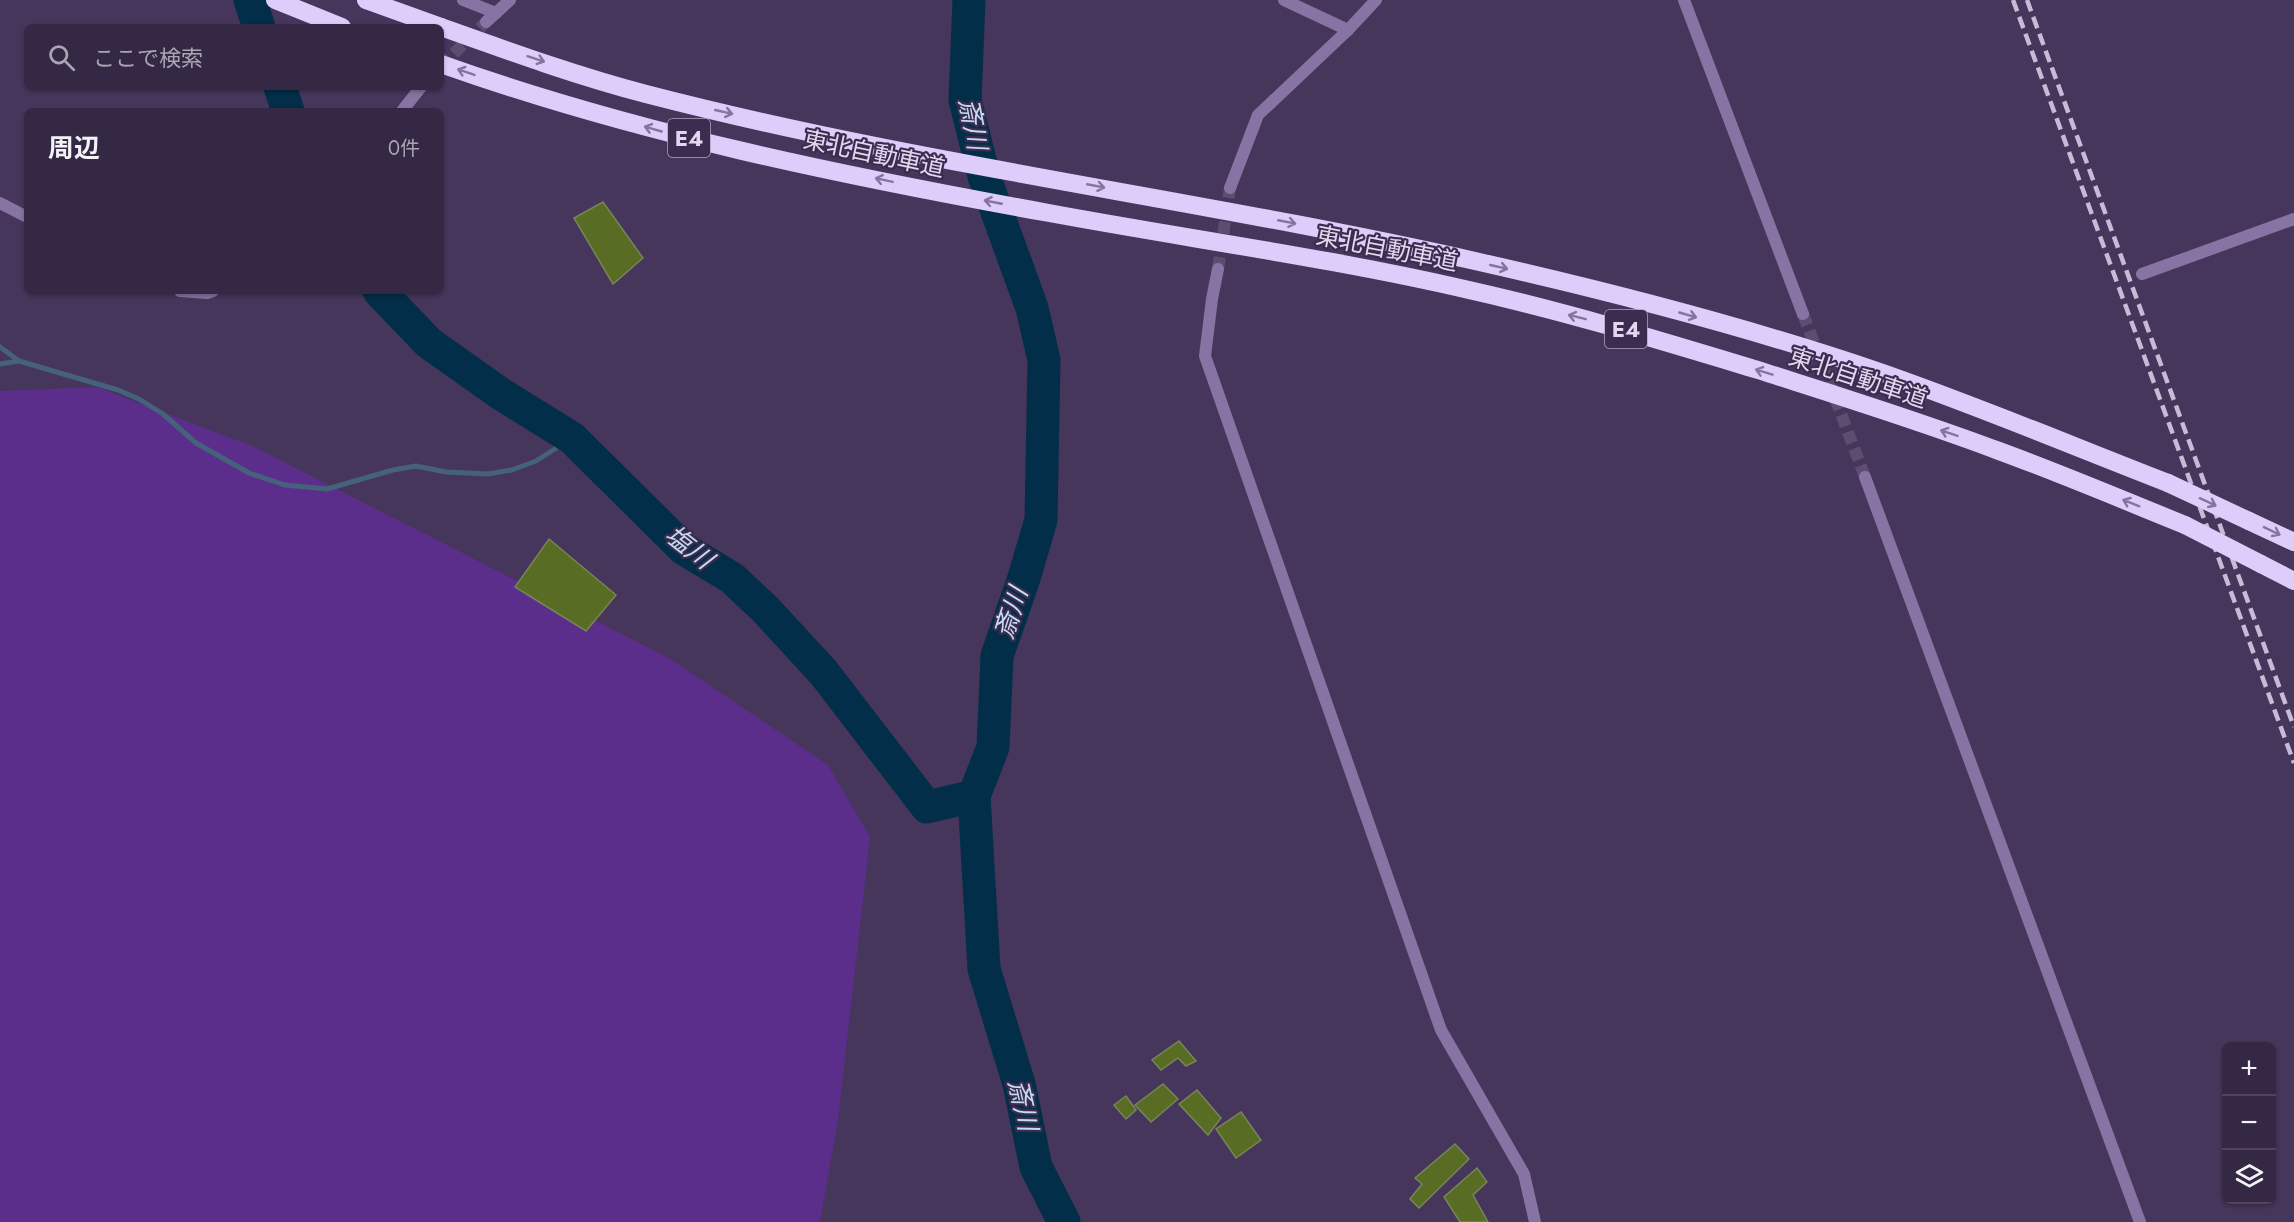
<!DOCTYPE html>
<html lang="ja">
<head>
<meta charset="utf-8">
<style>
  body { margin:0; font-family:Jost,"Noto Sans JP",sans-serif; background:#3c304b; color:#f1f3f6 }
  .controls { position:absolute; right:18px; bottom:18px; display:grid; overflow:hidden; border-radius:9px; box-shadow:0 2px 4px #0004 }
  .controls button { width:54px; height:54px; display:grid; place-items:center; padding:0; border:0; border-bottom:2px solid #4e445d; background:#342844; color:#f1f3f6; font:30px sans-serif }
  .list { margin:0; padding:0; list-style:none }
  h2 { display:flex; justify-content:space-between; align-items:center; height:78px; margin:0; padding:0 24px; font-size:26px }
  h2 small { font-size:20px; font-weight:400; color:#a9a6b2 }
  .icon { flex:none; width:33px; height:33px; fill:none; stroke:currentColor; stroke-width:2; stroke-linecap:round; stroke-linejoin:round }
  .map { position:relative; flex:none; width:2294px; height:1222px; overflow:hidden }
  .search { position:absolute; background:#342844; box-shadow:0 2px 4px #0004; left:24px; top:24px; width:420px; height:66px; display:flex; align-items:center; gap:15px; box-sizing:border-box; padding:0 21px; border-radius:9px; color:#a9a6b2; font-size:22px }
  .panel { position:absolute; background:#342844; box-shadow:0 2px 4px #0004; left:24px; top:108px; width:420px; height:186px; border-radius:9px }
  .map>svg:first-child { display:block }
</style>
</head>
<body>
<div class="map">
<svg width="2294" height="1222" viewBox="0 0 2294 1222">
  <rect width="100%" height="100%" fill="#46365b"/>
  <polygon fill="#5c2e8b" points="97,387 252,446 667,657 828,765 870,837 838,1120 820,1222 0,1222 0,391"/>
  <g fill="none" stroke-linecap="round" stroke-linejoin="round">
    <g stroke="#46617b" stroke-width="5">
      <polyline points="0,347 19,361 118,390 139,399 163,414 196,443 249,473 285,485 327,489 393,470 416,466 446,472 488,474 512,470 536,461 572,438"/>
      <polyline points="0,364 19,361"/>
    </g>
    <g stroke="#032e49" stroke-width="33">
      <polyline points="250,0 259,27"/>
      <polyline points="969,0 965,100 984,176 1032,308 1044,360 1041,520 1023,581 997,656 993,747 974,796 984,969 1019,1084 1036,1167 1064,1222"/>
      <polyline points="280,87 288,111"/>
      <polyline points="379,291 429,343 501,394 572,438 684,549 732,578 765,609 824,673 927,807 974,796"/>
    </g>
  </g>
  <g fill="#586c24" stroke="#77855a" stroke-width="1.5">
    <polygon points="603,202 643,258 613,284 574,218"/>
    <polygon points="549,539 616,595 586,631 515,587"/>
    <polygon points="1179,1041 1196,1061 1186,1066 1178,1058 1161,1070 1152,1060"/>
    <polygon points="1163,1084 1178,1099 1151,1122 1135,1105"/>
    <polygon points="1197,1090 1221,1118 1208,1135 1179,1104"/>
    <polygon points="1126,1096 1136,1110 1126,1119 1114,1105"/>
    <polygon points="1241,1112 1261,1140 1236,1158 1216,1129"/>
    <polygon points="1455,1144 1469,1159 1419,1208 1410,1199 1422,1184 1415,1178"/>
    <polygon points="1477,1168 1487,1182 1473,1195 1488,1222 1460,1222 1444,1197"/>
  </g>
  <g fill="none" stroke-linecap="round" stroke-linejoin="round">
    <g stroke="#5d4e71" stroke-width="12" stroke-dasharray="12 6" stroke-linecap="butt">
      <polyline points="441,66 486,22"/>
      <polyline points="1218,269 1230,188"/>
      <polyline points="1803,314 1865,477"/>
    </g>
    <g stroke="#8874a4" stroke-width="12">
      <polyline points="463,0 496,13"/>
      <polyline points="1284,0 1348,30"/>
      <polyline points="1684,0 1803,314"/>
      <polyline points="486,22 510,0"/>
      <polyline points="402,111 421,87"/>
      <polyline points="1230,188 1258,115 1348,30 1376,0"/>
      <polyline points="0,203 27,217"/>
      <polyline points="1218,269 1212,299 1205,356 1441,1030 1524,1174 1535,1222"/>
      <polyline points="2142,274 2294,219"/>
      <polyline points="180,291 207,293 213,291"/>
      <polyline points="1865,477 2140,1222"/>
    </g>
    <g stroke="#deccfb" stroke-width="18">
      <polyline points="275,0 342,27"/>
      <polyline points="366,0 441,27"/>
      <path d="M 441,27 C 508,51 577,76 646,94 C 919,165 1200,199 1475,261 C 1608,291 1744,326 1874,370 C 1973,404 2070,445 2168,483"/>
      <path d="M 441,64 C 638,134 844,176 1049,213 C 1189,239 1331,258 1469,290 C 1567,312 1662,341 1758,370 C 1839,396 1920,421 1999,451 C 2062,474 2123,500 2185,525"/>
      <polyline points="2249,521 2294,542"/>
      <polyline points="2261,564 2294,581"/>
    </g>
    <g stroke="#c6bcd6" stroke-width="4.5" stroke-dasharray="12 6" stroke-linecap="butt">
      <polyline points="2013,0 2294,763"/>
      <polyline points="2027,0 2294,727"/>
    </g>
    <g stroke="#deccfb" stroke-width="18">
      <polyline points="2168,483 2249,521"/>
      <polyline points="2185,525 2261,564"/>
    </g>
  </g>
  <defs><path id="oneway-shaft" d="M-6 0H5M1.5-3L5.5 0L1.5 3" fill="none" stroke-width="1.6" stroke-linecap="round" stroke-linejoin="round" transform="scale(1.5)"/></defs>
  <g stroke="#85749d">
    <use href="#oneway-shaft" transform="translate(536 59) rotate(18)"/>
    <use href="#oneway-shaft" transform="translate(466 72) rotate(-161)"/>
    <use href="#oneway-shaft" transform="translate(724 112) rotate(13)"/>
    <use href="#oneway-shaft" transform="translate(653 129) rotate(-164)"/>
    <use href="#oneway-shaft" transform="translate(884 180) rotate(-168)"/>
    <use href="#oneway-shaft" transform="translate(1096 186) rotate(11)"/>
    <use href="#oneway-shaft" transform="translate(993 202) rotate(-169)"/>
    <use href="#oneway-shaft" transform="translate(1287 222) rotate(11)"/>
    <use href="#oneway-shaft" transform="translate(1499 267) rotate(13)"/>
    <use href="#oneway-shaft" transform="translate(1688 315) rotate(16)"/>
    <use href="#oneway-shaft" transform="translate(1577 317) rotate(-166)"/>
    <use href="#oneway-shaft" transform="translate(1764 372) rotate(-163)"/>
    <use href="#oneway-shaft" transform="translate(1949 433) rotate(-161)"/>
    <use href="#oneway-shaft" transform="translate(2208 502) rotate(25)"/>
    <use href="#oneway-shaft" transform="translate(2131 503) rotate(-158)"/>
    <use href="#oneway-shaft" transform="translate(2272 531) rotate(26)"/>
  </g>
  <g text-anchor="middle" stroke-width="4.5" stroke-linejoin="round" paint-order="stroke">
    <g fill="#3c2c50" stroke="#b0a4bf" stroke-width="1.5">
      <rect x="668" y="119" width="42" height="38" rx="4.5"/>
      <rect x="1605" y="310" width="42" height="38" rx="4.5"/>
    </g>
    <g font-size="22" font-weight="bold" fill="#e1d8ef">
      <text x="689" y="146">E4</text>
      <text x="1626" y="337">E4</text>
    </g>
    <g font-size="24" fill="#e1d8ef" stroke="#3c2c50">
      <text transform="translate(874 154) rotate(12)" y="8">東北自動車道</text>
      <text transform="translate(1387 249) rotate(11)" y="8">東北自動車道</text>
      <text transform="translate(1858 378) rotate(18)" y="8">東北自動車道</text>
    </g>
    <g font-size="26" font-style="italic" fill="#c3dcf1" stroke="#3c2c50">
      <text transform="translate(973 124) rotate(79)" y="9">斎川</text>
      <text transform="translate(689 547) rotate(38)" y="9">塩川</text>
      <text transform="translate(1011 613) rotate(-72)" y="9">斎川</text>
      <text transform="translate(1023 1105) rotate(77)" y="9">斎川</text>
    </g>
  </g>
</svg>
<div class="controls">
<button>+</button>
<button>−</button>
<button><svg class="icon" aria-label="layers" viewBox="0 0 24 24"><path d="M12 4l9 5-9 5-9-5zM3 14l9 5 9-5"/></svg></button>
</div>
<div class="search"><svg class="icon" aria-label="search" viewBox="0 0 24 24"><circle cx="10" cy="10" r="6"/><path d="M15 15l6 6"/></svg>ここで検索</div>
<section class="panel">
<h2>周辺<small>0件</small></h2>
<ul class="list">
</ul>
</section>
</div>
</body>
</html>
